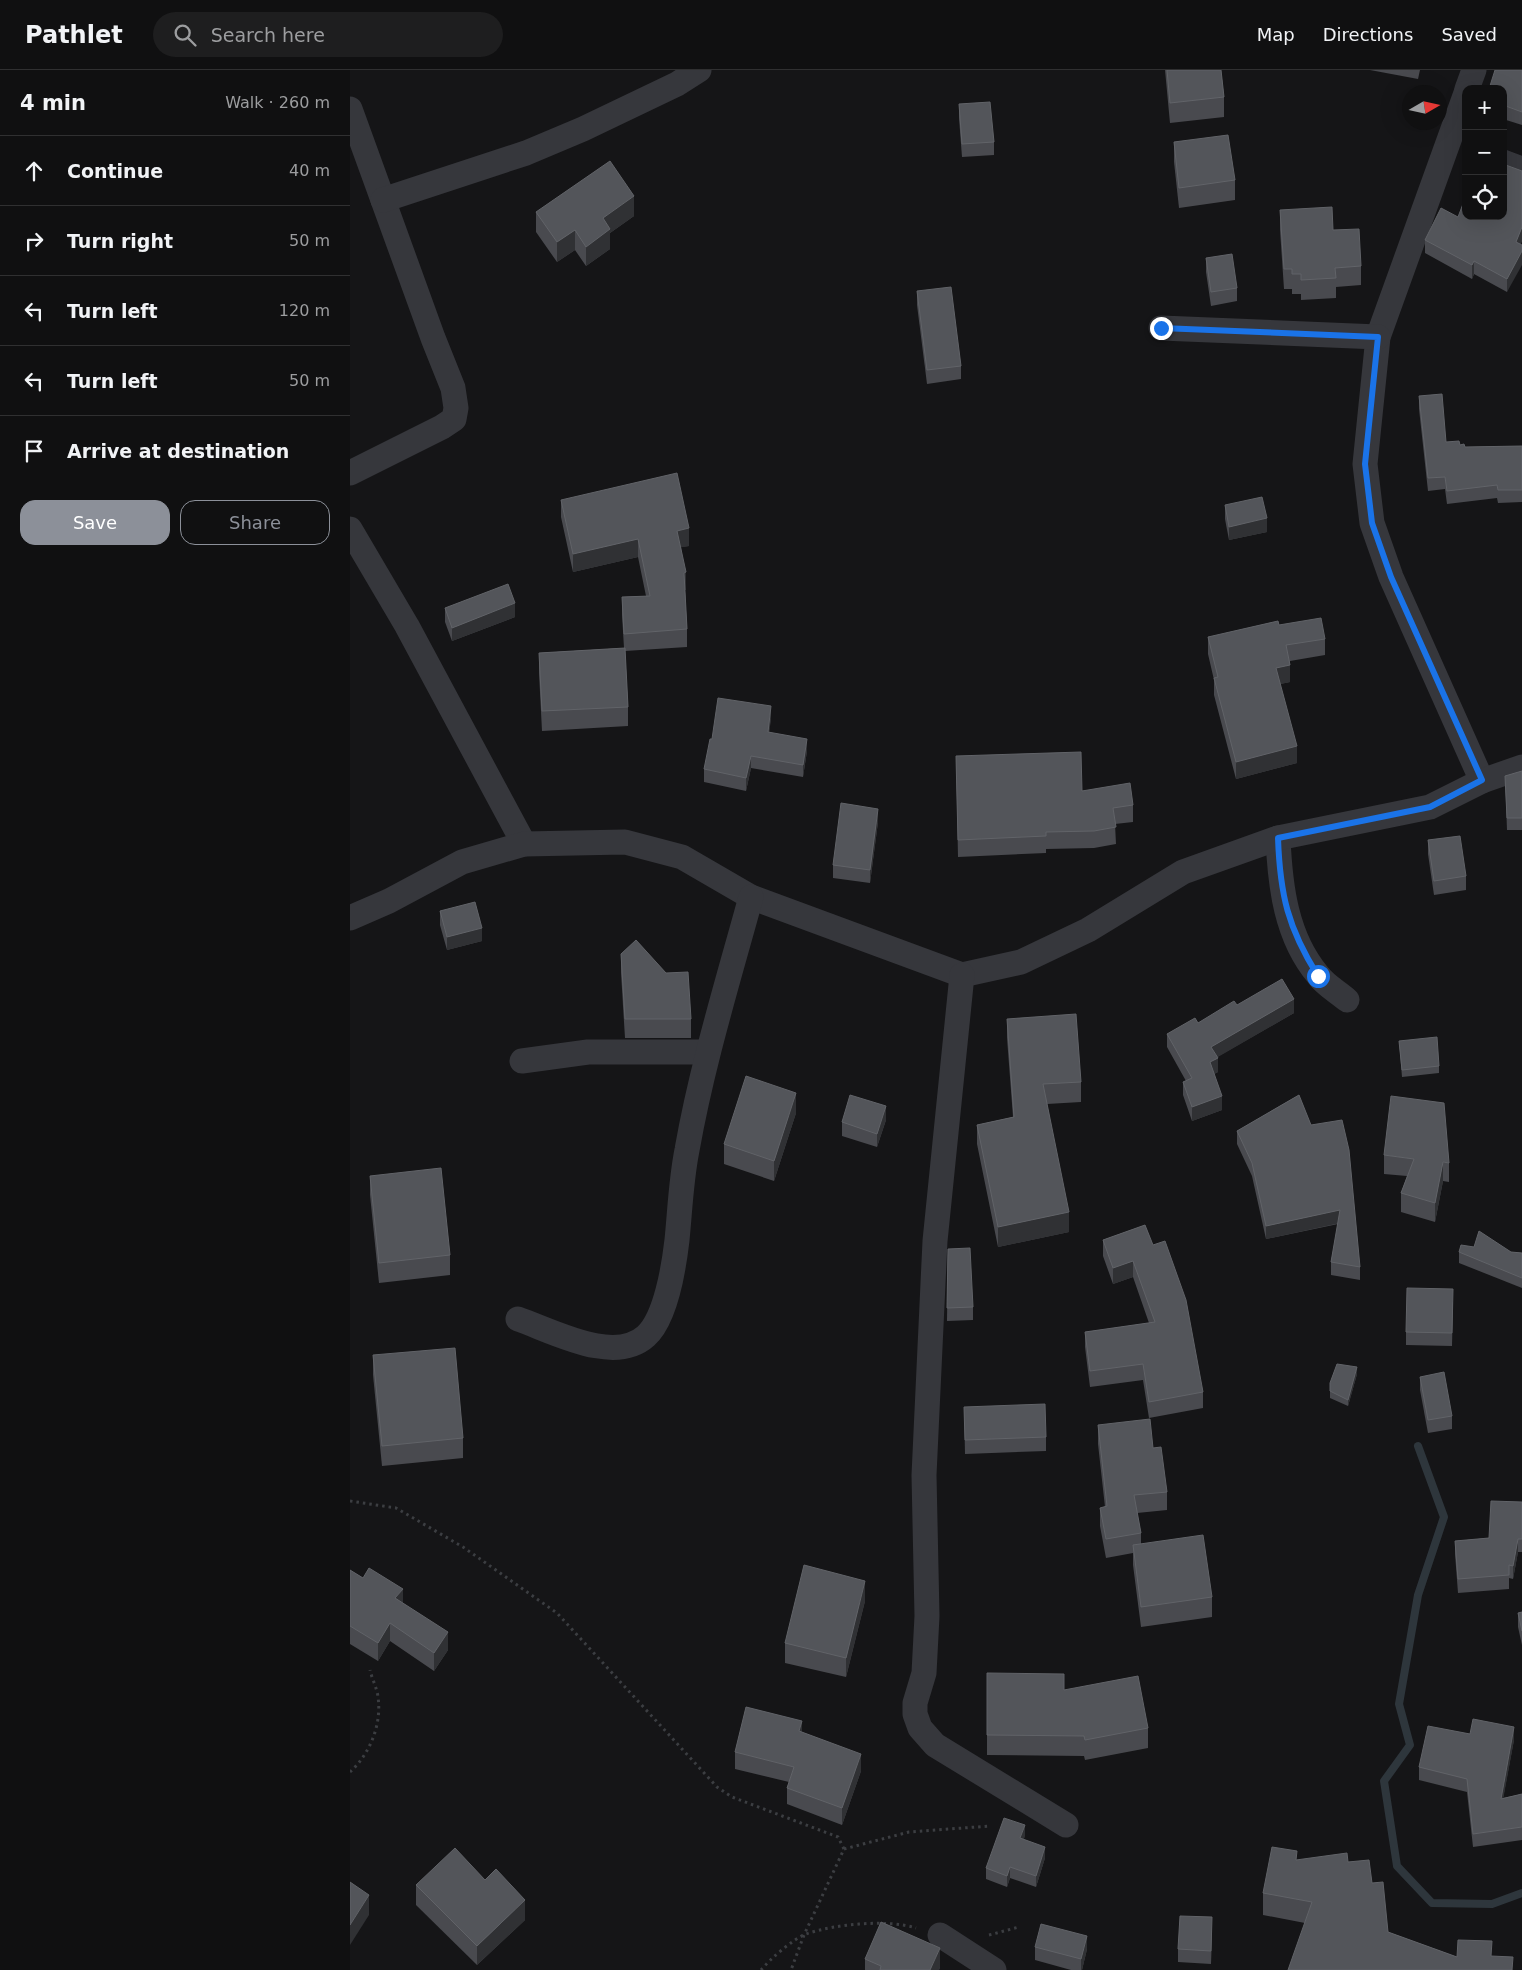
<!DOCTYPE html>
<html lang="en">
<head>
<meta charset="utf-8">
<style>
  body { margin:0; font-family:"DejaVu Sans",sans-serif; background:#1e1e1f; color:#f1f3f6 }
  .controls { position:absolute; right:15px; top:15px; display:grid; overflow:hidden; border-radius:10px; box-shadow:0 5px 20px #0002 }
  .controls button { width:45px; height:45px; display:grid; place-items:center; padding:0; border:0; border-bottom:1px solid #303031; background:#101011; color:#f1f3f6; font:25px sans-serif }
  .compass { position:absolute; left:1052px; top:15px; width:45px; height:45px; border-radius:50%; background:#101011; box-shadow:0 5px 20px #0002; rotate:81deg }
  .stop { position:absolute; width:15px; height:15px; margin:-11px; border:4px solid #1a73e8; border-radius:50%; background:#fff }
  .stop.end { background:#1a73e8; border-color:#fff; box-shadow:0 1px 5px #0008 }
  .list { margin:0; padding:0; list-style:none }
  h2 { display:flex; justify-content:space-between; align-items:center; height:65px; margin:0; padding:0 20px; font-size:21px }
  h2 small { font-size:16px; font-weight:400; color:#9c9d9f }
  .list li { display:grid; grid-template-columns:32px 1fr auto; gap:15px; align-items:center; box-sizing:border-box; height:70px; padding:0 20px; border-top:1px solid #303031 }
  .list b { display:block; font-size:19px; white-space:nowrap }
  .list em { font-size:16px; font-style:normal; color:#9c9d9f }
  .actions { display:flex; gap:10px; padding:15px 20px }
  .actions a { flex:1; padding:11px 0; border:1px solid #8c9099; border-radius:15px; text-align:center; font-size:18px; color:#8c9099 }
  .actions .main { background:#8c9099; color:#fff }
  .icon { flex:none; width:28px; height:28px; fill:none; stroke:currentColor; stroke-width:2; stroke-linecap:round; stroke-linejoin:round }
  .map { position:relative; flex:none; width:1172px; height:1900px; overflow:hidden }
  header { display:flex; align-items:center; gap:30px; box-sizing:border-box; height:70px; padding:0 25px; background:#101011; border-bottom:1px solid #303031 }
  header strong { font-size:24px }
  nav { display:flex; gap:28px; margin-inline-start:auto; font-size:18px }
  .search { width:350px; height:45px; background:#1e1e1f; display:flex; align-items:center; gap:12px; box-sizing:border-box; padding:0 18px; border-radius:28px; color:#9c9d9f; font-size:19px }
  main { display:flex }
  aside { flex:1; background:#101011 }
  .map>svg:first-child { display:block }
</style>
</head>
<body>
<header>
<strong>Pathlet</strong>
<div class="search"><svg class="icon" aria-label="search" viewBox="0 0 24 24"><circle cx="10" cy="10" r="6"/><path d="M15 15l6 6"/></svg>Search here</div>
<nav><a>Map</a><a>Directions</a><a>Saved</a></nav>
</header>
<main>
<aside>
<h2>4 min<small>Walk · 260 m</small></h2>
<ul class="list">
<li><svg class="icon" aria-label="ahead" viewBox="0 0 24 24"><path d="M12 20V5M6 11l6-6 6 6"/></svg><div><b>Continue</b></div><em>40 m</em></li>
<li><svg class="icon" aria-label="right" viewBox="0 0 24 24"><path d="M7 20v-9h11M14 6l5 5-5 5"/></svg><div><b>Turn right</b></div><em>50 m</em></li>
<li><svg class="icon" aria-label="left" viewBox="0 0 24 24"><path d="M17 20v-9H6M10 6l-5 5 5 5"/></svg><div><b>Turn left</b></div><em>120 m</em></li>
<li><svg class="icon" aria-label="left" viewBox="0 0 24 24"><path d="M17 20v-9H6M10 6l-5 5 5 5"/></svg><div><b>Turn left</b></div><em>50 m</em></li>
<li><svg class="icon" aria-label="arrive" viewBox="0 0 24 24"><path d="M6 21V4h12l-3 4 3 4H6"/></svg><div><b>Arrive at destination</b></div></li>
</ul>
<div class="actions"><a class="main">Save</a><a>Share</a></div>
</aside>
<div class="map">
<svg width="1172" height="1900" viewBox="0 0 1172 1900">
  <rect width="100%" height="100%" fill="#151517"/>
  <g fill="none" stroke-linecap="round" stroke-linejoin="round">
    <polyline stroke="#2e363c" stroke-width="8" points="1068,1376 1094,1447 1068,1525 1049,1634 1060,1675 1034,1711 1047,1796 1082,1833 1142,1834 1172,1823"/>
    <g stroke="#3c3e42" stroke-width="3" stroke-dasharray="2.5 4" stroke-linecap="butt">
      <polyline points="0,1431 46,1438 113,1477 207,1543 367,1717 382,1727 488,1767 494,1779 454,1865 441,1900"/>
      <path d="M 0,1702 C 20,1684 32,1654 28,1627 C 27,1618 22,1609 20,1600"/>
      <polyline points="494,1779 559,1762 640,1756"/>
      <polyline points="639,1865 669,1857"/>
      <path d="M 411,1900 C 420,1889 443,1869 456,1864 C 485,1854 537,1849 566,1858"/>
    </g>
    <g stroke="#36373c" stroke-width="25">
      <polyline points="1117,19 1124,0"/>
      <polyline points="1116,23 1028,267 1015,394 1022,453 1041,507 1132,711"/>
      <polyline points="0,39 83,268 103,318 106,338 104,349 92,357 0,403"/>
      <polyline points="1153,92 1172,99"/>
      <polyline points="33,130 176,83 233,59 327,14 349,0"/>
      <polyline points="811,258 1028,267"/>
      <polyline points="0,459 57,556 174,774"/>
      <path d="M 928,768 C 930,816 936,867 968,905 C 975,915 988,922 997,930"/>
      <polyline points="0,848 39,831 112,792 174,774 275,772 332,787 401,827 612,905 671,892 738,860 833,802 928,768 1080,737 1132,711 1172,697"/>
      <polyline points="612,905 585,1171 574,1405 577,1546 574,1603 565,1633 565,1644 570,1658 585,1675 716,1755"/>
      <polyline points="172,991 238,982 358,982"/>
      <path d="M 168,1249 C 203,1261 264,1295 296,1266 C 316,1248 324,1196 327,1170 C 330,1140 331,1110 337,1080 C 352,995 378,911 401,827"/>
      <polyline points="590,1865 644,1900"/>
    </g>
  </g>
  <g fill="#494a4f">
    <polygon points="815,0 871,0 874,27 874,47 820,53"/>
    <polygon points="1020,0 1070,0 1068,9"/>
    <polygon points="1172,0 1172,55 1153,49 1153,19"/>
    <polygon points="609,34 644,72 644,85 612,87 609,48"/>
    <polygon points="824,72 885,110 885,130 829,138 824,92"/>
    <polygon points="1172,101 1172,170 1157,222 1124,204 1122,209 1075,183 1075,170 1108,147 1116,146"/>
    <polygon points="930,140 983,160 1011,196 1011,215 986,217 986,228 951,230 951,224 942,224 942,219 934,219 930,160"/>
    <polygon points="186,142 284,146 260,163 260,179 236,196 225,180 207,192 186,162"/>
    <polygon points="856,188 887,218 887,231 861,236 856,202"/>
    <polygon points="567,221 611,296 611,309 577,314 567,235"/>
    <polygon points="1069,326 1096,372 1110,375 1115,377 1172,376 1172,432 1148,433 1147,428 1097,434 1095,419 1078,421 1069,339"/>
    <polygon points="211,430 339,476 331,477 336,520 335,520 337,559 337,577 275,581 278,637 278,656 192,661 189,603 189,583 274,578 272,545 272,527 296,526 288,487 223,502 211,447"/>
    <polygon points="875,435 917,462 879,470 875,449"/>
    <polygon points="95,538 165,547 102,571 95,552"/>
    <polygon points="929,555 975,569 975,585 940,591 940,612 930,614 947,693 886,709 864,625 864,610 858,584 858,567"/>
    <polygon points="421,648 419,662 457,681 453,707 401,698 396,721 354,712 354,699 362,669"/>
    <polygon points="606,686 783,735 783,752 765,754 766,774 744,778 696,779 696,783 608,787"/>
    <polygon points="1172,701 1172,760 1157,760 1155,706"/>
    <polygon points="528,752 520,813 483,808 483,795"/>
    <polygon points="1078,770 1116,806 1116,820 1084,825 1078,784"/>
    <polygon points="90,841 132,871 97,880 90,855"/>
    <polygon points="271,884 341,949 341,968 275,968 271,903"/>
    <polygon points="887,935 944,943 867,987 868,1002 864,1004 872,1040 842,1051 833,1025 833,1012 836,1011 817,977 817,964 848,953"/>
    <polygon points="657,949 731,1012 731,1032 697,1034 719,1162 648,1177 627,1074 627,1055 663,1047 657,968"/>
    <polygon points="1049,971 1089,996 1089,1003 1052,1007"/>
    <polygon points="949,1025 1010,1197 1010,1210 981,1205 981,1192 988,1154 916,1169 902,1106 887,1074 887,1061"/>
    <polygon points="446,1043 424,1111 374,1094 374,1074"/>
    <polygon points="536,1050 527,1077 492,1066 492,1052"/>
    <polygon points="1034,1085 1099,1093 1099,1112 1093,1111 1085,1152 1051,1142 1051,1123 1057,1106 1034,1104"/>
    <polygon points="20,1106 100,1185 100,1205 29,1213 20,1125"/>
    <polygon points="795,1155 853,1322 853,1338 799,1348 793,1310 740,1317 735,1277 735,1262 799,1253 783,1207 763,1214 753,1186 753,1170"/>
    <polygon points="598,1179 623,1237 623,1250 597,1251"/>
    <polygon points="1109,1182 1161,1182 1172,1183 1172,1218 1109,1193"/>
    <polygon points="1103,1232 1102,1276 1056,1275 1056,1262"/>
    <polygon points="23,1285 113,1368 113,1388 32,1396 23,1305"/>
    <polygon points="1007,1304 998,1336 980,1328 980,1313"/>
    <polygon points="1070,1307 1102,1346 1102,1359 1078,1363 1070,1320"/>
    <polygon points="614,1337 696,1367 696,1381 615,1384"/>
    <polygon points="748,1355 803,1378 817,1422 817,1440 787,1443 791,1463 791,1474 862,1527 862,1547 791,1557 783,1495 783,1483 756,1488 750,1456 750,1438 755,1437 748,1374"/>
    <polygon points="1172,1432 1172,1482 1168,1482 1163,1509 1159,1508 1159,1519 1108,1523 1105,1484 1105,1471 1139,1468"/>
    <polygon points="0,1500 53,1533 98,1580 84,1601 40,1571 28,1591 0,1574"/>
    <polygon points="515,1531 496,1607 435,1593 435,1573"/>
    <polygon points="1172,1542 1172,1575 1168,1557 1168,1543"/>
    <polygon points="637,1603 714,1620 798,1658 798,1678 735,1690 734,1686 637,1685"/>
    <polygon points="452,1662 511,1701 492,1755 437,1734 437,1718 439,1712 385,1699 385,1682"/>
    <polygon points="1120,1664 1164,1670 1153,1728 1172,1724 1172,1770 1123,1777 1117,1722 1069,1710 1069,1697"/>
    <polygon points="675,1766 673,1770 695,1788 686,1817 660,1808 657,1817 636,1809 636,1798"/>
    <polygon points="947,1790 998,1792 1022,1813 1038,1862 1107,1887 1142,1886 1163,1900 955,1853 913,1845 913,1823"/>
    <polygon points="135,1810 175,1850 127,1895 66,1835 66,1815"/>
    <polygon points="862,1861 861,1894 828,1892 828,1879"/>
    <polygon points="685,1877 737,1879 732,1900 721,1900 685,1890"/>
    <polygon points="515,1889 590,1897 589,1900 515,1900"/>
  </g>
  <g fill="#303134">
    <polygon points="284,126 284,146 260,163 260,179 236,196 236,177 253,148"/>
    <polygon points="1172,157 1172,170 1166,186 1166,172"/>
    <polygon points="225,160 225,180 207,192 207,172"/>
    <polygon points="1172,181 1172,195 1157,222 1157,209"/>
    <polygon points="1124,191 1124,204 1122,209 1122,195"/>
    <polygon points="917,448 917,462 879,470 879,457"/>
    <polygon points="339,458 339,476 327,478 327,461"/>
    <polygon points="288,469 288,487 223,502 223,484"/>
    <polygon points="336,502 336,520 334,520 334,503"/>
    <polygon points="165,533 165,547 102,571 102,558"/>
    <polygon points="940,595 940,612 926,615 926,598"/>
    <polygon points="421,636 421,648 418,674 418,662"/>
    <polygon points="457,669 457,681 453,707 453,695"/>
    <polygon points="947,676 947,693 886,709 886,692"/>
    <polygon points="401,686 401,698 396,721 396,708"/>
    <polygon points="528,739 528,752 520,813 520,800"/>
    <polygon points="132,858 132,871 97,880 97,867"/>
    <polygon points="944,929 944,943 861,991 861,977"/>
    <polygon points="868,988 868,1002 860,1006 860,992"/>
    <polygon points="446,1023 446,1043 424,1111 424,1091"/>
    <polygon points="872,1026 872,1040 842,1051 842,1037"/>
    <polygon points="536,1036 536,1050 527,1077 527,1064"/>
    <polygon points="1093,1092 1093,1111 1085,1152 1085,1133"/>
    <polygon points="990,1140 990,1153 916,1169 916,1156"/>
    <polygon points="719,1142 719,1162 648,1177 648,1157"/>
    <polygon points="783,1191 783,1207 763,1214 763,1198"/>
    <polygon points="1007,1297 1007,1304 998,1336 998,1330"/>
    <polygon points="1168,1469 1168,1482 1163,1509 1163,1496"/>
    <polygon points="515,1511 515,1531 496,1607 496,1588"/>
    <polygon points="53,1519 53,1537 45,1528"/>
    <polygon points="40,1553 40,1571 28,1591 28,1573"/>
    <polygon points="98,1562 98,1580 84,1601 84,1583"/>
    <polygon points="452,1651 452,1668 449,1661"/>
    <polygon points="1164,1657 1164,1670 1151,1741 1151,1729"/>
    <polygon points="511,1684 511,1701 492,1755 492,1738"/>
    <polygon points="675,1755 675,1766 670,1779 670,1768"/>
    <polygon points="695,1777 695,1788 686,1817 686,1806"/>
    <polygon points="660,1797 660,1808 657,1817 657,1806"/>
    <polygon points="19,1825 19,1845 0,1875 0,1855"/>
    <polygon points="175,1830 175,1850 127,1895 127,1876"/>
    <polygon points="862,1847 862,1861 861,1894 861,1881"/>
    <polygon points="737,1866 737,1879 732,1900 731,1900 731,1889"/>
    <polygon points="590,1878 590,1897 589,1900 580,1900"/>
  </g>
  <g fill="#53555a" stroke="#616368">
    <polygon points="817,0 871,0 874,27 820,33"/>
    <polygon points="1145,0 1172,0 1172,42 1153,35 1153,19 1139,19"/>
    <polygon points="640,32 644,72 612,74 609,34"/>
    <polygon points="878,65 885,110 829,118 824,72"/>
    <polygon points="260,91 284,126 253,148 260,159 236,177 225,160 207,172 186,142"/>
    <polygon points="1153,94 1172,101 1172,157 1166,172 1172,175 1172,181 1157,209 1124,191 1122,195 1075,170 1091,138 1108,147 1116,126 1116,146 1153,146"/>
    <polygon points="982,137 983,160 1009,159 1011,196 985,198 986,208 951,210 951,204 942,204 942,199 934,199 930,140"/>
    <polygon points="882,184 887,218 861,222 856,188"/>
    <polygon points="601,217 611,296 577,300 567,221"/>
    <polygon points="1092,324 1096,372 1109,371 1110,375 1114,374 1115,377 1172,376 1172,420 1148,420 1147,415 1097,421 1095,407 1078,408 1069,326"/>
    <polygon points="327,403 339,458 327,461 336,502 334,503 337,559 274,564 272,527 300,526 288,469 223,484 211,430"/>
    <polygon points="912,427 917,448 879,457 875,435"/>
    <polygon points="158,514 165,533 102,558 95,538"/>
    <polygon points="971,548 975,569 936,575 940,595 926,598 947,676 886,692 864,608 868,607 858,567 928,551 929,555"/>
    <polygon points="275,578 278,637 192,641 189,583"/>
    <polygon points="368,628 421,636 418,662 457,669 453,695 401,686 396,708 354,699 360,669 362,669"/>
    <polygon points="731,682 732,721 780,713 783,735 763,738 766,757 744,761 696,762 696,766 608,770 606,686"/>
    <polygon points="1172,701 1172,748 1157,748 1155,706"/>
    <polygon points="491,733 528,739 520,800 483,795"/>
    <polygon points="1110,766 1116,806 1084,811 1078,770"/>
    <polygon points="125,832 132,858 97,867 90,841"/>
    <polygon points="286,870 316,903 338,902 341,949 275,949 271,884"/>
    <polygon points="932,909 944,929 861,977 868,988 860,992 872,1026 842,1037 833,1012 842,1008 817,964 845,948 848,953 884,931 887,935"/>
    <polygon points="726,944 731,1012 693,1014 719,1142 648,1157 627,1055 664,1047 657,949"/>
    <polygon points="1087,967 1089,996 1052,1000 1049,971"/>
    <polygon points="396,1006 446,1023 424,1091 374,1074"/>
    <polygon points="500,1025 536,1036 527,1064 492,1052"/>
    <polygon points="949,1025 961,1055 992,1050 999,1080 1010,1197 981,1192 990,1140 916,1156 902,1093 887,1061"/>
    <polygon points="1041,1026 1094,1033 1099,1093 1093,1092 1085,1133 1051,1123 1064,1089 1034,1085"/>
    <polygon points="91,1098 100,1185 29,1193 20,1106"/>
    <polygon points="795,1155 803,1175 815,1171 836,1230 853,1322 799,1332 793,1294 740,1301 735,1262 805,1252 783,1191 763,1198 753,1170"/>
    <polygon points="1129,1161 1161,1182 1172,1183 1172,1208 1109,1182 1111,1175 1124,1177"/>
    <polygon points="620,1178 623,1237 597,1238 598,1179"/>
    <polygon points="1057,1218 1103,1219 1102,1263 1056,1262"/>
    <polygon points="105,1278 113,1368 32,1376 23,1285"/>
    <polygon points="987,1294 1007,1297 998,1330 980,1321 980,1313"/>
    <polygon points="1094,1302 1102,1346 1078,1350 1070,1307"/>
    <polygon points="695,1334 696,1367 615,1370 614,1337"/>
    <polygon points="800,1349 803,1378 811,1377 817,1422 784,1425 791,1463 756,1469 750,1438 757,1436 748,1355"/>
    <polygon points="1141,1431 1172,1432 1172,1469 1168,1469 1163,1496 1159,1495 1159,1505 1108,1509 1105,1471 1139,1468"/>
    <polygon points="853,1465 862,1527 791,1537 783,1475"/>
    <polygon points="454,1495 515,1511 496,1588 435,1573"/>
    <polygon points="19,1498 53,1519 45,1528 98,1562 84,1583 40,1553 28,1573 0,1556 0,1500 13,1508"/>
    <polygon points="1172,1542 1172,1561 1168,1543"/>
    <polygon points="637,1603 714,1604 714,1620 788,1606 798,1658 735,1670 734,1666 637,1665"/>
    <polygon points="396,1637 452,1651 449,1661 511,1684 492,1738 437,1718 444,1697 385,1682"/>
    <polygon points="1123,1649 1164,1657 1151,1729 1172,1724 1172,1757 1123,1764 1117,1709 1069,1697 1078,1656 1120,1664"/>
    <polygon points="654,1748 675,1755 670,1768 695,1777 686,1806 660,1797 657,1806 636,1798"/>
    <polygon points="922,1777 947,1781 946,1790 997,1783 998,1792 1019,1790 1022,1813 1033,1812 1038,1862 1107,1887 1108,1870 1142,1871 1141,1886 1163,1887 1162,1900 938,1900 962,1832 913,1823"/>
    <polygon points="105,1778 135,1810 146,1799 175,1830 127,1876 66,1815"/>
    <polygon points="0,1812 19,1825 0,1855"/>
    <polygon points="830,1846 862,1847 861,1881 828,1879"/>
    <polygon points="531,1852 590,1878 580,1900 530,1900 531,1896 515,1889"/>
    <polygon points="691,1854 737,1866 731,1889 685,1877"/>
  </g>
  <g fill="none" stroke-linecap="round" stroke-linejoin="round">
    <path stroke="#1a73e8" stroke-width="6" d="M 811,258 L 1028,267 L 1015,394 L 1022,453 L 1041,507 L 1132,710 L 1080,737 L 928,768 C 930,825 938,858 968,906"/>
  </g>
</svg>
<div class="controls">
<button>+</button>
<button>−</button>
<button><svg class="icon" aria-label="locate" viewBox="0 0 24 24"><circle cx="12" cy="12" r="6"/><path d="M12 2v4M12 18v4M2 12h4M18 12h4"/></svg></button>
</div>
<svg class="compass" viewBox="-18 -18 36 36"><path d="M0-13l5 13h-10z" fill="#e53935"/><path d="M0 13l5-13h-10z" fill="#9c9d9f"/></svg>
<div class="stop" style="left:968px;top:906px"></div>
<div class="stop end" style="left:811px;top:258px"></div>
</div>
</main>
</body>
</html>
